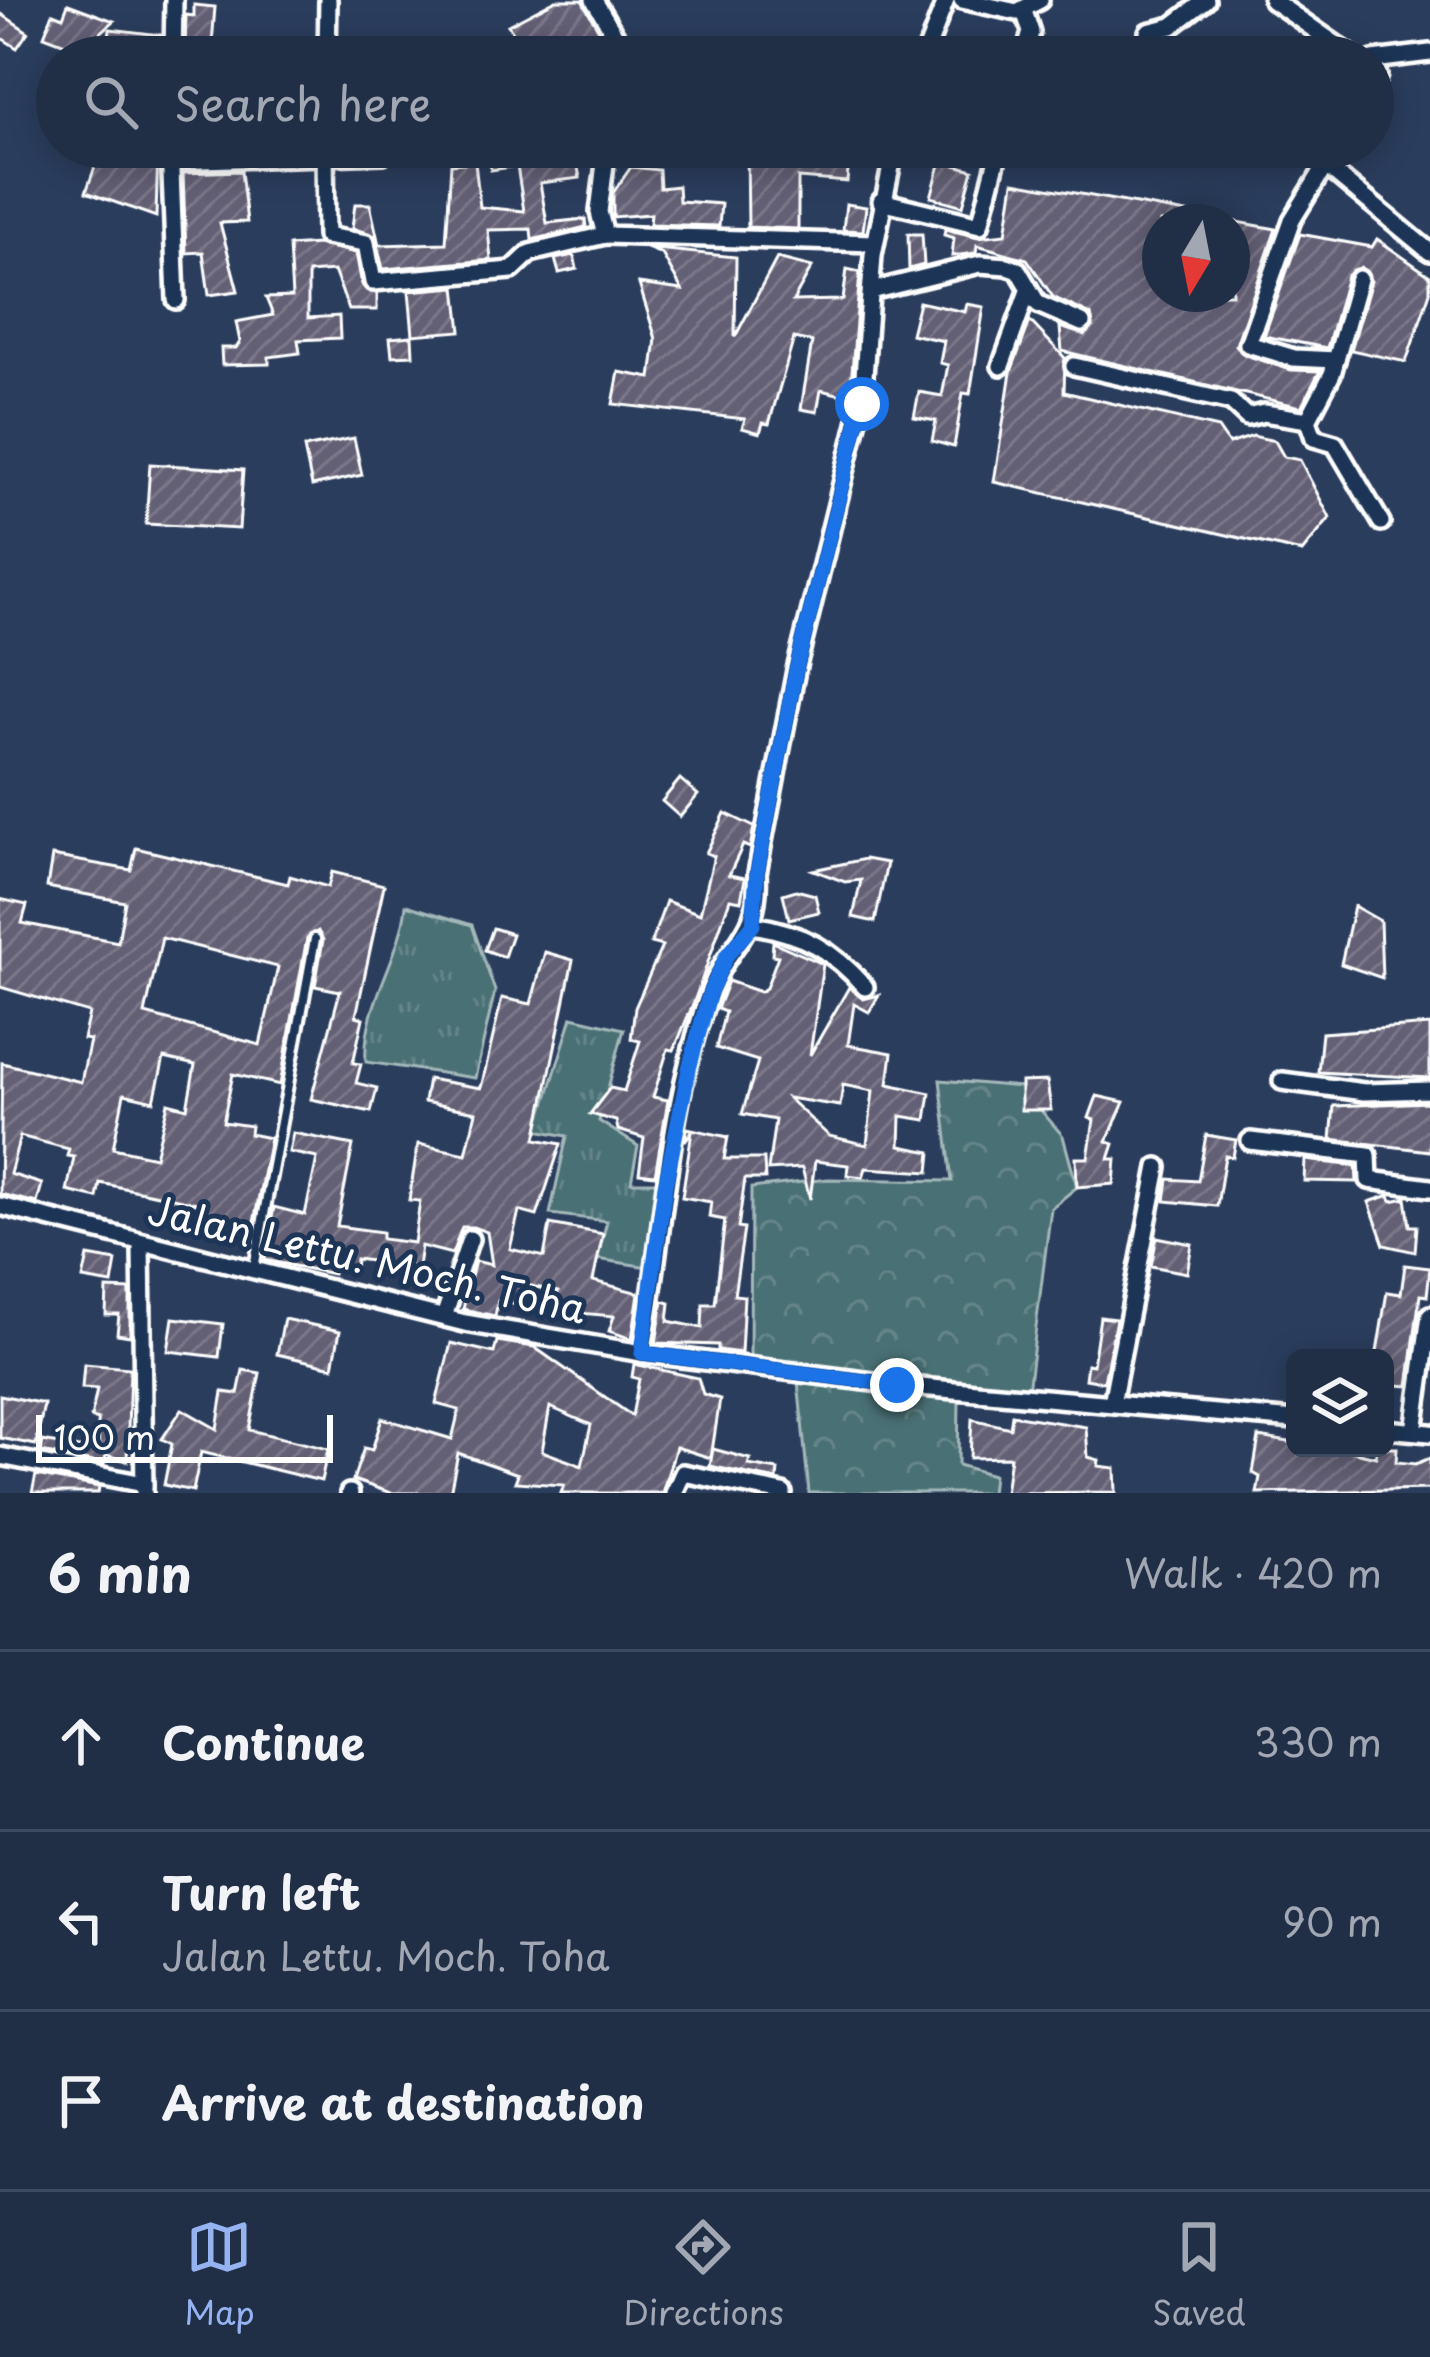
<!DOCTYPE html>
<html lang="en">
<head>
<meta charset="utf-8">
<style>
  body { margin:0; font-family:"Playpen Sans",sans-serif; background:#28364d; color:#f1f3f6 }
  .controls { position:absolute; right:36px; bottom:36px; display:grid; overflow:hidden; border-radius:18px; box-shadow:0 6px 30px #0003 }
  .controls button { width:108px; height:108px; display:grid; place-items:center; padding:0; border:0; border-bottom:3px solid #3d4a5f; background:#202e46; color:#f1f3f6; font:60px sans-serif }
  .compass { position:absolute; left:1142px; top:204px; width:108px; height:108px; border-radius:50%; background:#202e46; box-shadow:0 6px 30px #0003; rotate:190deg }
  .scale { position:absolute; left:36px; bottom:30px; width:297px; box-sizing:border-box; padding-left:12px; border:6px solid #fff; border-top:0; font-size:33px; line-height:42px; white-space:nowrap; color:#fff; -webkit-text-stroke:9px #1d3557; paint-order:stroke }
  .stop { position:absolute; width:36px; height:36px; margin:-27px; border:9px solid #1a73e8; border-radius:50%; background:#fff }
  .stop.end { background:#1a73e8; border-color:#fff; box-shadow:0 3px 12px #0008 }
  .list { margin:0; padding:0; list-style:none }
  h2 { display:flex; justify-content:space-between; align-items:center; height:156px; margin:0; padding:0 48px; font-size:51px }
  h2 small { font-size:39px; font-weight:400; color:#a2a8b3 }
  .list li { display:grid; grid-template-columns:78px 1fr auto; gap:36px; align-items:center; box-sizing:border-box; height:180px; padding:0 48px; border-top:3px solid #3d4a5f }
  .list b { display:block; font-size:45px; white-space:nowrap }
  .list p { margin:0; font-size:39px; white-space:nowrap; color:#a2a8b3 }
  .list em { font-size:39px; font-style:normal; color:#a2a8b3 }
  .icon { flex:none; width:66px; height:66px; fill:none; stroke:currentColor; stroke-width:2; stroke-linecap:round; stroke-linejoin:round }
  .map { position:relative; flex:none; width:1430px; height:1493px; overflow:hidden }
  .search { position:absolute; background:#202e46; box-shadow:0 6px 30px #0003; left:36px; right:36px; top:36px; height:132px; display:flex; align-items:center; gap:30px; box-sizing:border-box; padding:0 42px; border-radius:66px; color:#a2a8b3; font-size:45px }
  .sheet { height:696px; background:#202e46 }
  nav { display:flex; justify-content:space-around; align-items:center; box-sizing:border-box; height:168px; border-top:3px solid #3d4a5f; background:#202e46; font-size:33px; color:#a2a8b3 }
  nav a { display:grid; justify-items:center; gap:6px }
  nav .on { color:#95b2f1 }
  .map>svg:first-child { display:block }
</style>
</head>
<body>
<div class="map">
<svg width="1430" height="1493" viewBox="0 0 1430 1493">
  <defs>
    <pattern id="grass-tufts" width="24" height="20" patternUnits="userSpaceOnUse" patternTransform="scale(3)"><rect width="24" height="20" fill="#4a7074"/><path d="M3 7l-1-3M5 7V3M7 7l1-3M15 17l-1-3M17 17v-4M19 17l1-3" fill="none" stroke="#658589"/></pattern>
    <pattern id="forest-crowns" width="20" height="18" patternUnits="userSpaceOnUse" patternTransform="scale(3)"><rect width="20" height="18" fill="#4a7074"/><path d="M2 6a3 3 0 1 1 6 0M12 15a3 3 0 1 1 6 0" fill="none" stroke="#658589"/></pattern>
    <pattern id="building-hatch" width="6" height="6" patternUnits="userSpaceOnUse" patternTransform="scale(3)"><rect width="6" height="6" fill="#645f74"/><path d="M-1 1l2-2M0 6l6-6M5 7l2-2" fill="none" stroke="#7b7789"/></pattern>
  </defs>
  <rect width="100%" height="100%" fill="#2b3d5d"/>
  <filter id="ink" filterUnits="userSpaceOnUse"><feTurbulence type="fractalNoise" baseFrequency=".00833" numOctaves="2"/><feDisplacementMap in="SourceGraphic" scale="24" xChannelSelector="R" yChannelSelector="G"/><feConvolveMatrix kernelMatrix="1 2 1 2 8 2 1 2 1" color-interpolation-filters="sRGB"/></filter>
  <g filter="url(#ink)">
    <g fill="url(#grass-tufts)" stroke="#a4b8ba" stroke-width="3">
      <path d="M 406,905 L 472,925 L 495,991 L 475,1078 L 366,1062 C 362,1005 401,959 406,905 Z"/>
      <polygon points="572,1017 624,1029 599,1121 638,1146 631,1182 659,1182 648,1267 597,1259 607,1221 550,1214 567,1136 537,1130"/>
    </g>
    <g fill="url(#forest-crowns)" stroke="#a4b8ba" stroke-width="3">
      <polygon points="940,1080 1021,1087 1063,1136 1077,1187 1051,1208 1028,1391 750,1359 751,1188 828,1179 952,1181"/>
      <polygon points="798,1381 959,1400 958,1465 993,1475 991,1493 809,1493"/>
    </g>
    <g fill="url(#building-hatch)" stroke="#fff" stroke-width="3" fill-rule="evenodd">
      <polygon points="556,0 582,0 614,57 530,57 508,25"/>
      <polygon points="68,4 114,21 81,50 44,36 53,13 63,17"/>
      <polygon points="194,5 215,7 211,57 185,57 186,15 194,16"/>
      <polygon points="0,13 28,32 17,48 0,37"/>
      <polygon points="110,29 161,35 161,57 106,57"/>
      <polygon points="102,147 158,147 156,217 86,192"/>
      <polygon points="487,147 574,147 580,178 540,183 547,223 585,219 586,227 532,240 531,229 488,230 491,260 383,269 375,236 352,228 355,204 370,204 379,245 446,243 451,164 475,162 480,207 524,211 517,166 491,170"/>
      <polygon points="747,147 828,147 827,160 849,160 847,182 798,178 798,229 748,227"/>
      <polygon points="941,161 973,170 963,206 931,197"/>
      <polygon points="631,167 659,170 660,188 678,186 679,201 721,204 719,226 650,224 651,214 613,217 613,193"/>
      <polygon points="241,171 247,222 220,223 238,291 209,295 203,252 186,253 183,173"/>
      <polygon points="1014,182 1192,214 1191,222 1160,222 1160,294 1232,294 1232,221 1276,229 1236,345 1245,355 1291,370 1320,371 1301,407 1062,351 1060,327 1085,335 1093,327 1091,315 1053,297 1027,259 977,245 976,253 952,256 954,238 944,235 945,229 978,237 1006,234"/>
      <polygon points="846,204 866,207 863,231 843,230"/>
      <polygon points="908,234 922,234 924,265 909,269"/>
      <polygon points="1300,234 1372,247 1377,239 1430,276 1430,292 1406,362 1351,350 1371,281 1361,267 1347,276 1327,348 1264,336"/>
      <polygon points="317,244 356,253 362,285 377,294 377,310 349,310 334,271 308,273 308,318 339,316 340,338 298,340 300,353 269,357 269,364 222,365 221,348 236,348 240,342 236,322 273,315 266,298 292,297 289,246"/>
      <polygon points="647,248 736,257 735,337 777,258 812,267 793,301 843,300 847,269 860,272 850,397 821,390 817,412 801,409 812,342 794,338 769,424 763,423 760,433 742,428 745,419 613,404 619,372 651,378 656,339 639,284 682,290 662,254"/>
      <polygon points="574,255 577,269 559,273 555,259"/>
      <polygon points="456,287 461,331 413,335 409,291"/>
      <polygon points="919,302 965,312 967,304 984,307 970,394 963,393 954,447 932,441 936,421 914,417 919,392 942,396 948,365 940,363 944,341 911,334"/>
      <polygon points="1030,321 1065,358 1064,392 1218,428 1229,444 1253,436 1275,441 1284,457 1300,460 1330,518 1302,552 994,482 1011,372"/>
      <polygon points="412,336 413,355 392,356 390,338"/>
      <polygon points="354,438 362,475 312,486 304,448"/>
      <polygon points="150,464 243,470 239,529 146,524"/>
      <polygon points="680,779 698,795 680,817 662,801"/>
      <polygon points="725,813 754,827 750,848 743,845 729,875 745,878 741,901 730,899 694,1002 674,1050 668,1049 653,1097 668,1100 655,1175 639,1173 644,1138 618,1130 616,1121 590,1114 610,1088 624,1091 640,1041 631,1039 635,1008 662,946 651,943 663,910 666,901 700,914 714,856 706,853"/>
      <path d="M 136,848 L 288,884 L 290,876 L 328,887 L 332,872 L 384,885 L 356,1016 L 363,1018 L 353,1063 L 361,1064 L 356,1083 L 377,1088 L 371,1112 L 311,1099 L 340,991 L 315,986 L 323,940 L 318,931 L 307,938 L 280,1085 L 233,1074 L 223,1122 L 251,1126 L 250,1134 L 270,1138 L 252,1233 L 236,1229 L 237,1221 L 204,1216 L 206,1205 L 100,1183 L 97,1198 L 67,1191 L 74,1157 L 67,1156 L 69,1149 L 20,1136 L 10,1174 L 42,1184 L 37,1203 L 0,1194 L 2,1063 L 81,1082 L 90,1040 L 83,1039 L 89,1013 L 0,987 L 0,899 L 27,905 L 22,923 L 118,942 L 125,902 L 47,887 L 52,856 L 131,870 ZM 162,938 L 278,967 L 260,1045 L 145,1014 ZM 164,1058 L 195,1065 L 187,1108 L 168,1103 L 155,1157 L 113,1148 L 124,1094 L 154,1101 Z"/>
      <polygon points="865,859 887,863 875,922 853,917 861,880 845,882 813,870"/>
      <polygon points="796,890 815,895 819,912 789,919 783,894"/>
      <polygon points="1354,906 1380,921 1382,978 1341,964"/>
      <polygon points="493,928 512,934 504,957 485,950"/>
      <path d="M 773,942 L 823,964 L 810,1055 L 849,987 L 863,999 L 879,995 L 869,1012 L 854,1004 L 848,1045 L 892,1053 L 888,1084 L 930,1093 L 926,1120 L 901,1116 L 900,1146 L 931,1152 L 929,1172 L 866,1168 L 863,1177 L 847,1175 L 848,1165 L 815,1161 L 810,1199 L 802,1168 L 768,1170 L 775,1120 L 742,1114 L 758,1061 L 716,1048 L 725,1012 L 717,1009 L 728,981 L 760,992 L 766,988 L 778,956 L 772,955 ZM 843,1085 L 873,1091 L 867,1145 L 829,1136 L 788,1098 L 840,1106 Z"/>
      <polygon points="545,952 573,960 536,1139 561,1144 537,1216 519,1211 510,1249 544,1257 550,1224 603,1234 593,1281 639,1293 632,1339 609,1331 614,1316 556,1311 558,1292 522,1284 517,1305 498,1301 495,1316 463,1309 475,1261 492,1265 487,1232 473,1227 462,1227 452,1254 421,1246 418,1267 356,1259 355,1270 335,1267 333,1274 265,1260 274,1207 305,1215 317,1158 289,1152 293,1133 353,1145 337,1226 382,1232 382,1239 414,1243 420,1201 409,1200 418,1144 466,1154 476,1112 424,1102 428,1079 481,1088 502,998 531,1004"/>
      <polygon points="1430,1025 1430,1078 1318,1072 1322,1033"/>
      <polygon points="1047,1081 1051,1110 1021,1110 1021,1082"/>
      <polygon points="1097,1096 1124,1102 1107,1141 1114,1144 1109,1159 1116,1159 1114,1184 1077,1187 1076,1158 1088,1158 1094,1120 1089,1118"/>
      <polygon points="1430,1102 1430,1151 1331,1139 1334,1106"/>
      <polygon points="687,1128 728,1137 724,1159 764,1159 765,1179 745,1179 738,1228 744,1229 734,1295 744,1296 741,1353 718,1350 718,1345 656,1343 663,1301 670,1303 668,1321 702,1328 703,1304 715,1304 725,1220 709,1217 711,1202 682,1197 692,1131 685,1141"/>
      <polygon points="1206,1135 1236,1140 1233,1157 1225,1156 1217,1206 1165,1201 1168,1179 1198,1181"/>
      <polygon points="1305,1160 1356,1166 1357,1182 1304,1181"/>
      <polygon points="1390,1195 1392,1201 1406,1198 1410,1226 1417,1226 1415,1252 1384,1245 1369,1202"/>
      <polygon points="1157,1237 1192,1244 1187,1273 1151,1266"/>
      <polygon points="88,1256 116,1261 112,1284 83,1279"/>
      <polygon points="1405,1265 1430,1268 1427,1296 1420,1295 1408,1386 1385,1384 1385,1358 1376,1358 1387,1292 1401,1294"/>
      <polygon points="107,1289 130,1290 130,1336 117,1334 119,1315 106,1315"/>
      <polygon points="1100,1317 1116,1319 1104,1382 1085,1379 1087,1364 1093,1365"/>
      <polygon points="173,1318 223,1324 219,1357 168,1351"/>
      <polygon points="284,1319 340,1331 333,1367 277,1354"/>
      <path d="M 497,1341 L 534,1347 L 632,1416 L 639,1379 L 632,1377 L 634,1364 L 698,1378 L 703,1394 L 720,1399 L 711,1458 L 676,1447 L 662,1493 L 561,1493 L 564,1485 L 515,1482 L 518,1474 L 458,1453 L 450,1493 L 391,1493 L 353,1480 L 364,1448 L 372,1450 L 382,1418 L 452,1439 L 459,1410 L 436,1404 L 451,1343 L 494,1353 ZM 550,1407 L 591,1425 L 582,1466 L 542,1451 Z"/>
      <polygon points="84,1364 130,1368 127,1461 106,1455 104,1464 41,1452 43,1441 99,1452 98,1420 91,1418 97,1389 82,1388"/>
      <polygon points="243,1370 260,1373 249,1430 328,1449 321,1481 201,1452 193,1491 164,1485 172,1444 162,1439 182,1409 217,1429 223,1392 238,1394"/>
      <polygon points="0,1395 44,1404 36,1445 0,1438"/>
      <polygon points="1012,1415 1086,1427 1088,1457 1099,1460 1098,1466 1115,1468 1116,1492 1005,1493 1010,1457 970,1458 972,1419 1010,1428"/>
      <polygon points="1259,1437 1295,1443 1295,1448 1338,1448 1376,1457 1376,1448 1397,1448 1396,1462 1416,1464 1430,1458 1430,1489 1257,1493 1260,1477 1253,1473"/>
      <polygon points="713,1449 750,1459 748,1465 778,1470 777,1480 710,1466"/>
      <polygon points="36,1475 99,1487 98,1493 32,1493"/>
    </g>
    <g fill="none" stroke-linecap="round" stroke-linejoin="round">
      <defs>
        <polyline id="lane" points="254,1268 315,939"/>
        <g id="street">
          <polyline points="594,0 628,57"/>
          <polyline points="962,0 1017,12 1040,0"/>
          <polyline points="1272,0 1354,57"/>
          <polyline points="1024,11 1031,32 1024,57"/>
          <polyline points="1148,32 1172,26 1206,0"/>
          <polyline points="173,57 174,0"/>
          <polyline points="327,57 328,0"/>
          <polyline points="924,57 946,0"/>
          <polyline points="1373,60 1430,53"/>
          <polyline points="1373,62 1378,75 1373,90"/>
          <polyline points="170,147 176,300"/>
          <polyline points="325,147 326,236 366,243 373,282 512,270 530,253 605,235"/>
          <polyline points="607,147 599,212 605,235 874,243"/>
          <polyline points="170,161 383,154"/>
          <polyline points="1325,165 1430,252"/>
          <polyline points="881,201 980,225 1000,147"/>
          <polyline points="1359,279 1332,374 1308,420 1314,438 1335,444 1381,522"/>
          <polyline points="871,291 980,264 1007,266 1018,270 1038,304 1082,323"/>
          <polyline points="1336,360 1294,358 1248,344 1292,220 1337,147"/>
          <polyline points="1001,366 1028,291"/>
          <polyline points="1074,366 1231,402 1247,417 1264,413 1308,420"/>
          <path d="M 753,925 C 802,933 833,950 865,987"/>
          <polyline points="1282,1081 1364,1092 1430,1090"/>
          <polyline points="1250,1141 1368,1155 1369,1180 1430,1188"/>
          <polyline points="0,1206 465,1323 642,1353 897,1385 1295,1420"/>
          <polyline points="141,1244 144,1493"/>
          <polyline points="444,1317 470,1239"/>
          <path d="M 642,1353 C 664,1233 667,1104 711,989 C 731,938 761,935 757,873 L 796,670 L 862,403 L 873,255 L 895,147"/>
          <polyline points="1112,1403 1158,1167"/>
          <polyline points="1385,1429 1430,1433"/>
          <polyline points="1414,1431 1430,1315"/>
          <polyline points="0,1456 144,1484"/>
          <polyline points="349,1493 350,1493"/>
          <polyline points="674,1493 683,1473 783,1493"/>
        </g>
      </defs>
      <use href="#lane" stroke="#fff" stroke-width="16"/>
      <use href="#street" stroke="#fff" stroke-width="24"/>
      <use href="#lane" stroke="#1d3557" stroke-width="8"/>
      <use href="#street" stroke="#1d3557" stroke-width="15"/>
    </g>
  </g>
  <g fill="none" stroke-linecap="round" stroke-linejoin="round" filter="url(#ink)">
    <polyline stroke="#1a73e8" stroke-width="15" points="862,404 796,670 757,873 753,925 727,955 710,992 689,1069 665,1186 642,1353 897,1385"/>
  </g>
  <g text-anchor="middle" stroke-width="10" stroke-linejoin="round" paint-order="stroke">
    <g font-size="39" fill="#fff" stroke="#1d3557">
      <text transform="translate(367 1260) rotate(13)" y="14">Jalan Lettu. Moch. Toha</text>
    </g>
  </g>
</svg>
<div class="controls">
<button><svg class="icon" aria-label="layers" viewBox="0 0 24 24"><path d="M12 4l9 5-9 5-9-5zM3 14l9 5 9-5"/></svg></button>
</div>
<svg class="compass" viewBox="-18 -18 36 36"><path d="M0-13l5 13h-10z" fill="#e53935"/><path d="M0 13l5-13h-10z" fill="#a2a8b3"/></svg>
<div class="scale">100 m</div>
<div class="stop" style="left:862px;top:404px"></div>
<div class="stop end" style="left:897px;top:1385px"></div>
<div class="search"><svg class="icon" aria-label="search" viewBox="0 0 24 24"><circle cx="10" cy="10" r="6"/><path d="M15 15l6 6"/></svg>Search here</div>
</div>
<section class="sheet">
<h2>6 min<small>Walk · 420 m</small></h2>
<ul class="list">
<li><svg class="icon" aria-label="ahead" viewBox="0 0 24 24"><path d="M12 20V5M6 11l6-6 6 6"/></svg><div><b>Continue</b></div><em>330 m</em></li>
<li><svg class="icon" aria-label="left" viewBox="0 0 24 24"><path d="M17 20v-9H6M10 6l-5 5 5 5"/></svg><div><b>Turn left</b><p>Jalan Lettu. Moch. Toha</p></div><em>90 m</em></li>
<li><svg class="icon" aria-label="arrive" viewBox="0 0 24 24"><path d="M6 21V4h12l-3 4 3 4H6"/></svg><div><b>Arrive at destination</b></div></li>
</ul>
</section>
<nav>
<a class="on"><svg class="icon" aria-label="map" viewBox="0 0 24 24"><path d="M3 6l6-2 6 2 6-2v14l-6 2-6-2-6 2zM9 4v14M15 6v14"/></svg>Map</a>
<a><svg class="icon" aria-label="directions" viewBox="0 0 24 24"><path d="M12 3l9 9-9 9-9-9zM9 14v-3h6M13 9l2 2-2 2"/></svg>Directions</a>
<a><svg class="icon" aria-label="saved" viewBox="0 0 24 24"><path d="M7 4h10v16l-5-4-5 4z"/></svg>Saved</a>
</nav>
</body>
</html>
